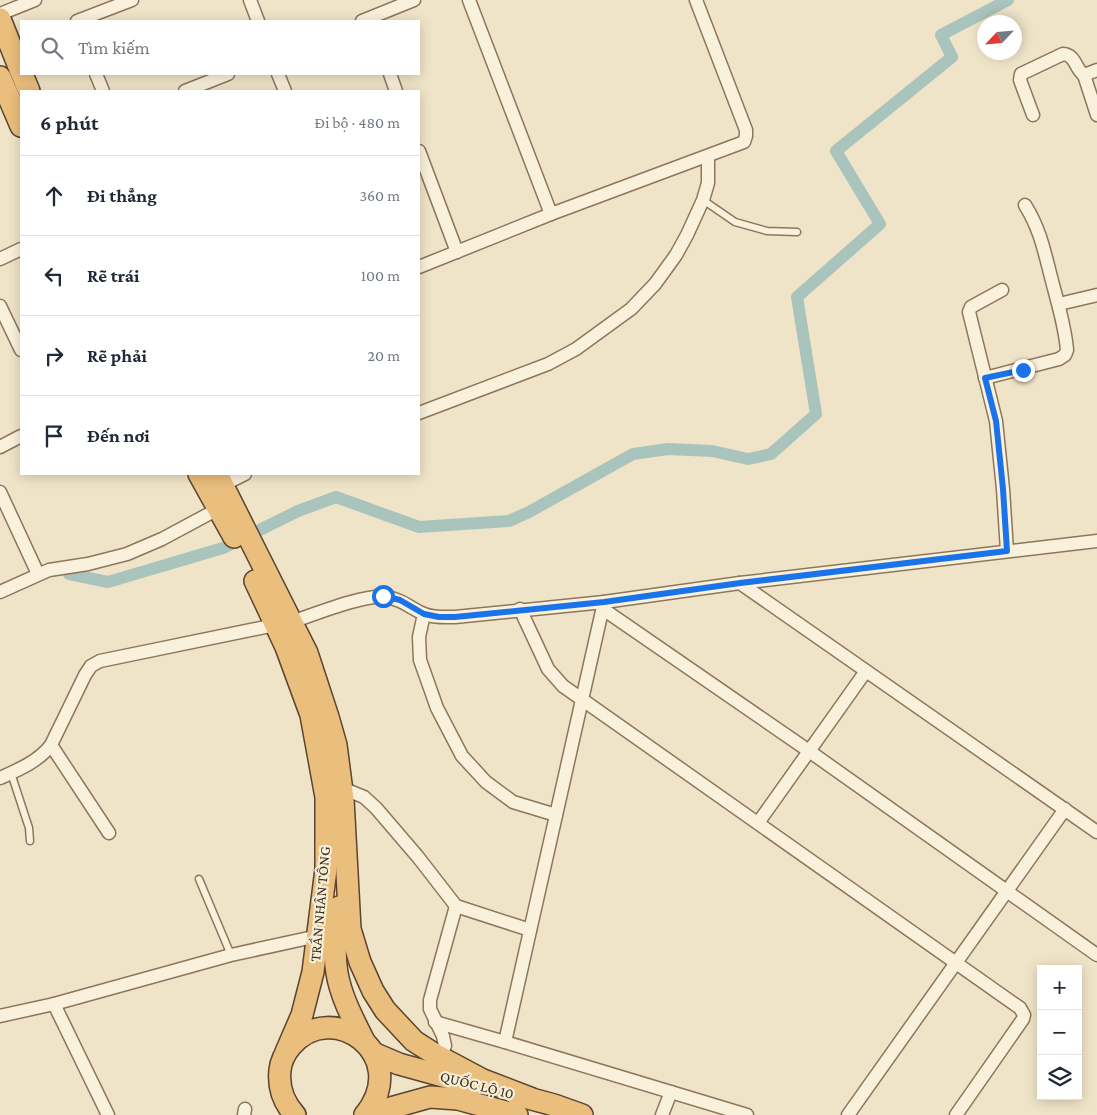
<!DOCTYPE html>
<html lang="vi">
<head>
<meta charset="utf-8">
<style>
  body { margin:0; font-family:"Crimson Pro",serif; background:#f2f2f3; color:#1f2937 }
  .controls { position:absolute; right:15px; bottom:15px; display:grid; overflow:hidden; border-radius:0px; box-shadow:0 2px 12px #0003 }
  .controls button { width:45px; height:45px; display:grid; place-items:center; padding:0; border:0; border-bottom:1px solid #e0e1e3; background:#fff; color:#1f2937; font:25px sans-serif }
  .compass { position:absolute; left:977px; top:15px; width:45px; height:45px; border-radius:50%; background:#fff; box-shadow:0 2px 12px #0003; rotate:244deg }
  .stop { position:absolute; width:15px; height:15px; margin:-11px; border:4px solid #1a73e8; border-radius:50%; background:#fff }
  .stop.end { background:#1a73e8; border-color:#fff; box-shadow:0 1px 5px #0008 }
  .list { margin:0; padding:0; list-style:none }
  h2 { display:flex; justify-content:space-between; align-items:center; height:65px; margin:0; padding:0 20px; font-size:21px }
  h2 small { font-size:16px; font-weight:400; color:#747a83 }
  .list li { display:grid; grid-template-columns:32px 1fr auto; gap:15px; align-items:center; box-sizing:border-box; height:80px; padding:0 20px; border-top:1px solid #e0e1e3 }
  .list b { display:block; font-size:19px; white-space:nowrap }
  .list em { font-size:16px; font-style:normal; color:#747a83 }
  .icon { flex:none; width:28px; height:28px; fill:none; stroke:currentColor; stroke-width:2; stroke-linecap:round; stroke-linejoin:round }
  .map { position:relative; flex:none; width:1097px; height:1115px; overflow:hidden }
  .search { position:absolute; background:#fff; box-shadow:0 2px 12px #0003; left:20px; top:20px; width:400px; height:55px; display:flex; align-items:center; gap:12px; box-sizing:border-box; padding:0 18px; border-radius:0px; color:#747a83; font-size:19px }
  .panel { position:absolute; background:#fff; box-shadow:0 2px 12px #0003; left:20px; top:90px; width:400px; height:385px; border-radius:0px }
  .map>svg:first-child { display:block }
</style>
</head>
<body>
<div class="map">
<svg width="1097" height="1115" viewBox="0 0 1097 1115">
  <rect width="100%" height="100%" fill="#f0e4c8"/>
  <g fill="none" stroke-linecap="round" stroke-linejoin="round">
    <polyline stroke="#a9c4bc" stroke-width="12" points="69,574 108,582 223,548 298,511 336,497 419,527 509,521 529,512 633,454 668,449 712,451 748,459 771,454 816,414 797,297 880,224 836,151 952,57 941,35 1008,0"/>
    <defs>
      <g id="service">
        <polyline points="703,200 735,222 767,231 797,232"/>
        <polyline points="11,773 29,828 30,841"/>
        <polyline points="199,879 231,955"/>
      </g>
      <g id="minor">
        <polyline points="250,0 258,21"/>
        <polyline points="469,0 551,214"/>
        <polyline points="0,14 35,0"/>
        <polyline points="77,21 132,0"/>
        <polyline points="362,21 414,0"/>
        <polyline points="96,74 103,91"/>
        <polyline points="278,74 285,91"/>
        <polyline points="390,74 396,91"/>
        <polyline points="1084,75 1097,115"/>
        <polyline points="185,91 228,74"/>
        <path d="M 1033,115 L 1020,80 L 1021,74 L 1063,54 C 1076,55 1075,69 1084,75 L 1097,70"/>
        <polyline points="419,151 457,252"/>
        <polyline points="0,259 21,249"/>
        <polyline points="419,267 551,214 744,142 746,136 746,130 696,0"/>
        <polyline points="1002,290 971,307 969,312 996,421 1003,489 1007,551"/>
        <polyline points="1059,304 1097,295"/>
        <polyline points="0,306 21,350"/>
        <path d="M 985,378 L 1059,359 L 1065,355 L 1067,350 C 1065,325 1057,301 1051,277 C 1044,250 1040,229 1025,205"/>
        <polyline points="419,413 548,364 576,349 631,309 655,284 676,255 687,235 703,200 708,183 708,156"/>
        <polyline points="0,447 21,436"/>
        <polyline points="223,485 245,474"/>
        <polyline points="0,492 38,574"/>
        <polyline points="740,583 1097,832"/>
        <polyline points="0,592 49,570 88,564 127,554 162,539 218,509"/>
        <polyline points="520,609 548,669 563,686 1020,1008 1024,1015 1023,1019 956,1115"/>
        <polyline points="603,609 809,751 1097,955"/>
        <polyline points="424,614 419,637 420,660 437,708 462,756 486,782 513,802 556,815"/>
        <path d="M 291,622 C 313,615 364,594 385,597 C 402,599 410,608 424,614 C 434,618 445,617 455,617 L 604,602 L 740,583 L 1097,541"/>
        <polyline points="51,745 109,833"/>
        <path d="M 0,778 C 18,770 39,761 51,745 L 85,675 L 91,666 L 100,661 L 275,625"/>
        <polyline points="342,788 364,797 376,808 418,857 456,906 530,930"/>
        <polyline points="758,823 866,671"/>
        <polyline points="54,1004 108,1115"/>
        <polyline points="0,1016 54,1004 231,955 318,936"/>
        <polyline points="435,1022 505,1042 747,1115"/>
        <polyline points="505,1042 604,602"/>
        <polyline points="440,1058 445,1046 443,1036 430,1009 430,1000 456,906"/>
        <polyline points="244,1115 245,1109"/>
        <polyline points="662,1115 671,1092"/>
        <polyline points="848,1115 1065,809"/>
      </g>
      <g id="trunk">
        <polyline points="0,19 21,72"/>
        <polyline points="22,74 29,91"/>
        <polyline points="0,77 21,126"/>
        <polyline points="199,474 234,537"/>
        <polyline points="217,474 307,653 328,717 336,745 343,799 350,929 360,962 373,991 385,1010 414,1041 436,1055 483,1080 530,1098"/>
        <polyline points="255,581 286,647 311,715 326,797 326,869 313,972 302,1015 286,1052"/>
        <path d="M 339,907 C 337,928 333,951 337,973 C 341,997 353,1019 364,1041"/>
        <polyline points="373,1053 399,1064 475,1085"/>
        <polyline points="517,1095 554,1105 582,1115"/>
        <path d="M 295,1115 C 283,1102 278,1088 280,1070 C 281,1061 285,1053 291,1046 C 332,997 413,1055 365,1115"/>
        <polyline points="365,1115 430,1097 458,1099 517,1115"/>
      </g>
    </defs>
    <use href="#service" stroke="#8d765c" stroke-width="9"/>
    <use href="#minor" stroke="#8d765c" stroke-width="15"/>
    <use href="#trunk" stroke="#5b4430" stroke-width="24"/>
    <use href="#service" stroke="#faf1dc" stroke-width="6"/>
    <use href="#minor" stroke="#faf1dc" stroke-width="12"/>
    <use href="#trunk" stroke="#eabe7c" stroke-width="21"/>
  </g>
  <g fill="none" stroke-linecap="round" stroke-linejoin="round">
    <polyline stroke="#1a73e8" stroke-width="6" points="383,596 400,600 424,614 439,617 455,617 604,602 740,583 1007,551 1003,489 996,421 985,378 1023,370"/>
  </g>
  <g text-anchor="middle" stroke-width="4.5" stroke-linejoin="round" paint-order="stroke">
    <g font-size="15" fill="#3d2e20" stroke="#f7eed8">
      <text transform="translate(320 904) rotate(-85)" y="5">TRẦN NHÂN TÔNG</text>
      <text transform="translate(477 1085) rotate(14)" y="5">QUỐC LỘ 10</text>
    </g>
  </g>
</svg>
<div class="controls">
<button>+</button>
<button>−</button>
<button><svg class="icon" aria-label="layers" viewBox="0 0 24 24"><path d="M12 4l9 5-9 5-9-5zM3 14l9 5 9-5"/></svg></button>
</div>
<svg class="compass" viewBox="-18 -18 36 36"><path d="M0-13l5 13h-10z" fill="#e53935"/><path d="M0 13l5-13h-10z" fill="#747a83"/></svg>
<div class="stop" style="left:383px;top:596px"></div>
<div class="stop end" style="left:1023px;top:370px"></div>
<div class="search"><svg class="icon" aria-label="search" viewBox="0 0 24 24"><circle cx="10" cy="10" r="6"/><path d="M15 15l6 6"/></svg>Tìm kiếm</div>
<section class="panel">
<h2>6 phút<small>Đi bộ · 480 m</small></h2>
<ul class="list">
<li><svg class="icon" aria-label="ahead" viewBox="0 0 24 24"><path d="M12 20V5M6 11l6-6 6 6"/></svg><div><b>Đi thẳng</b></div><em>360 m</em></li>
<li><svg class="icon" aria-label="left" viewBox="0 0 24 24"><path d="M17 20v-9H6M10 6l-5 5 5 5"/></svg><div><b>Rẽ trái</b></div><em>100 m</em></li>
<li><svg class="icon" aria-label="right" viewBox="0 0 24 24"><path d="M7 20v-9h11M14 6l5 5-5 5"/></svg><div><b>Rẽ phải</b></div><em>20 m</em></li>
<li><svg class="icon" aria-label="arrive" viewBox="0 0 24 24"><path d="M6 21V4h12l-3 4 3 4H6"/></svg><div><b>Đến nơi</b></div></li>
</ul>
</section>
</div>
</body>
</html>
